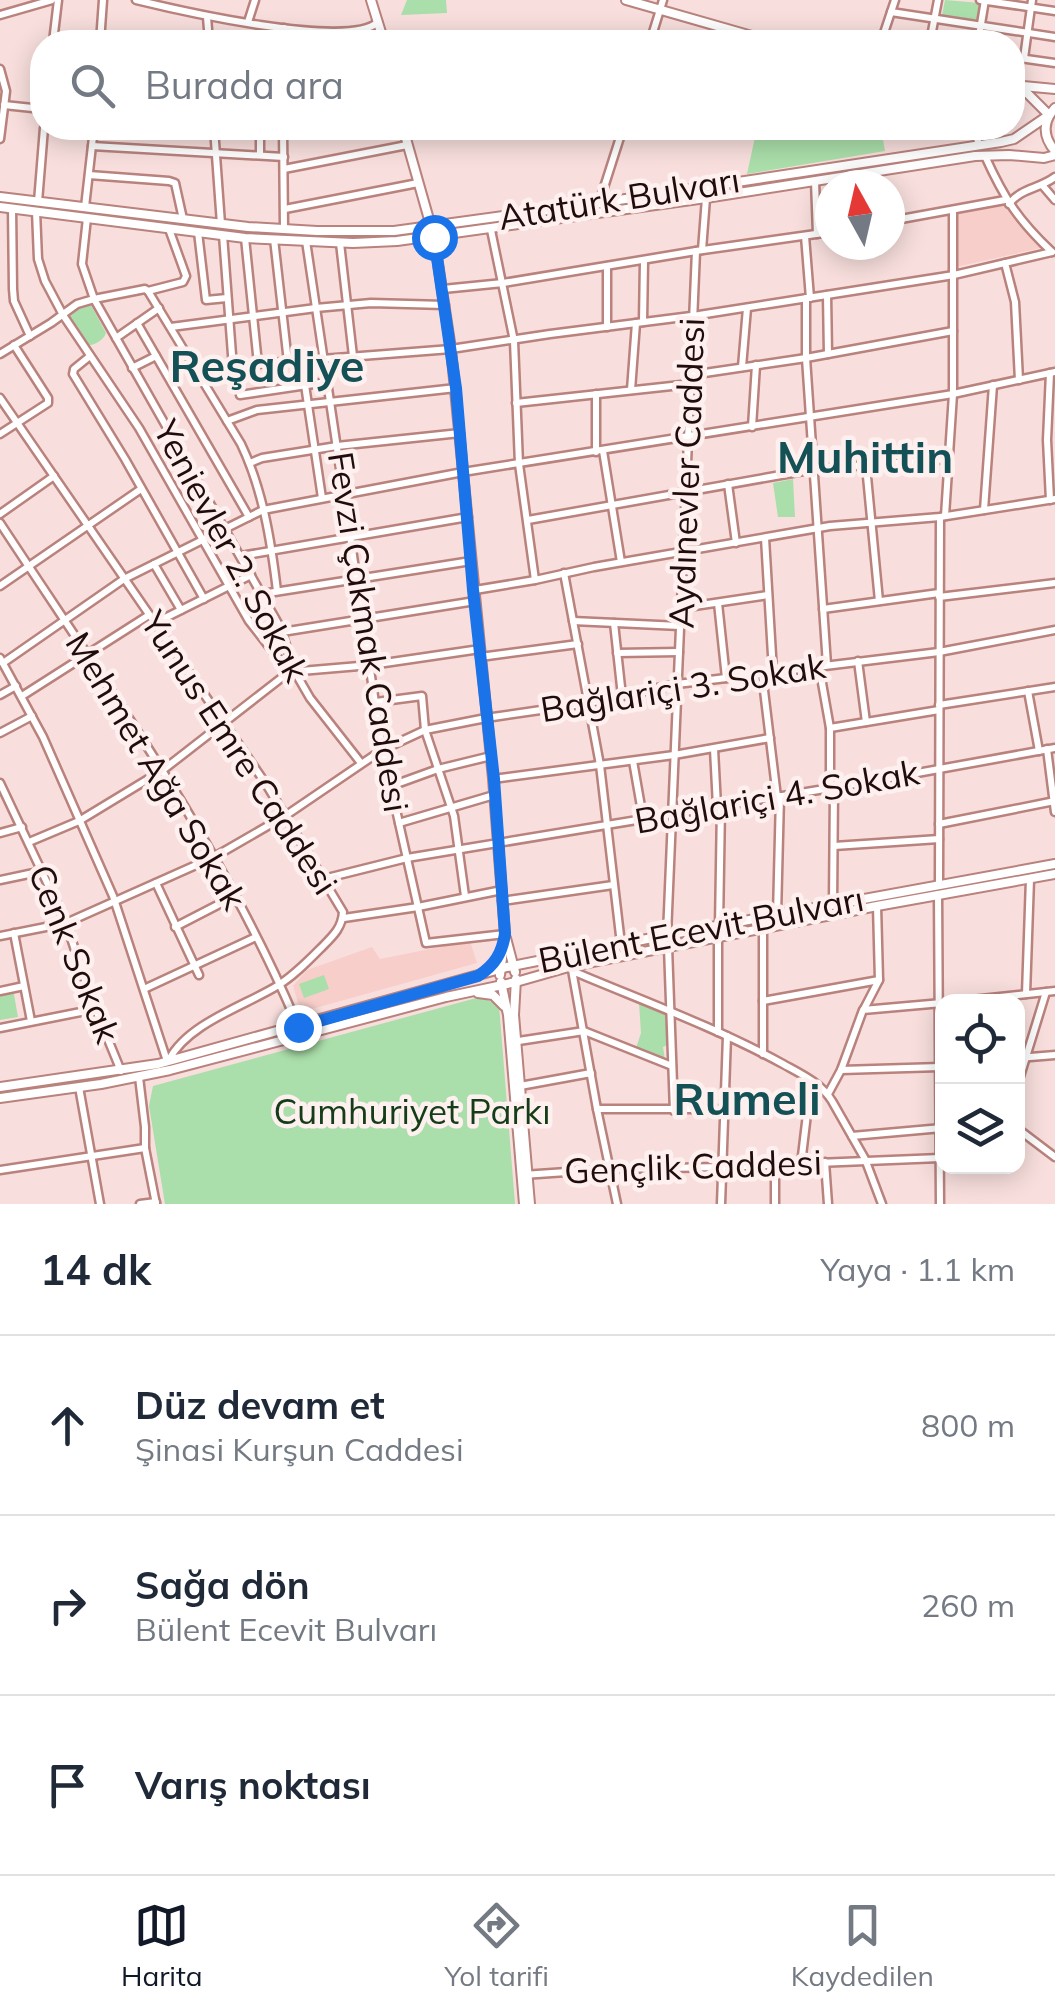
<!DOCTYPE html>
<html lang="tr">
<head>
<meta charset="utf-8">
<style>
  body { margin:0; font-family:Mulish,sans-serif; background:#f2f2f3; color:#1f2937 }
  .controls { position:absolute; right:30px; bottom:30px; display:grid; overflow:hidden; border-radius:20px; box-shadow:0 5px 25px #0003 }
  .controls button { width:90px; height:90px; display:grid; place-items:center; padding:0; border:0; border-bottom:2px solid #e0e1e3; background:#fff; color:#1f2937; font:50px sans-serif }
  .compass { position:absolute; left:815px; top:170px; width:90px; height:90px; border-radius:50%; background:#fff; box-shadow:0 5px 25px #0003; rotate:352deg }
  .stop { position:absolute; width:30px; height:30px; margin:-22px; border:8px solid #1a73e8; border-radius:50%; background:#fff }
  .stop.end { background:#1a73e8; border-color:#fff; box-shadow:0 2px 10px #0008 }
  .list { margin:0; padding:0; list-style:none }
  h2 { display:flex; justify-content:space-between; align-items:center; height:130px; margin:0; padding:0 40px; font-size:42px }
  h2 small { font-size:32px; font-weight:400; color:#747a83 }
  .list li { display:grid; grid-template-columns:65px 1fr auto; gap:30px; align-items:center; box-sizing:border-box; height:180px; padding:0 40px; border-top:2px solid #e0e1e3 }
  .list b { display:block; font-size:38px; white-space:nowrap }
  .list p { margin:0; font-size:32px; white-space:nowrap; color:#747a83 }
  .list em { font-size:32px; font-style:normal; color:#747a83 }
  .icon { flex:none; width:55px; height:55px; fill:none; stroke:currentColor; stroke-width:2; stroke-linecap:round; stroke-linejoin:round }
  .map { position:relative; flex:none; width:1055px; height:1204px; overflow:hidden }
  .search { position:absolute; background:#fff; box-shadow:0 5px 25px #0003; left:30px; right:30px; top:30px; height:110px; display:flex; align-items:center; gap:25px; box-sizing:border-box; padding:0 35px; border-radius:40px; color:#747a83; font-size:38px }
  .sheet { height:670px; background:#fff }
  nav { display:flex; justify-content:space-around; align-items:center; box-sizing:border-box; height:140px; border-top:2px solid #e0e1e3; background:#fff; font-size:28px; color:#747a83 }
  nav a { display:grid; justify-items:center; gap:5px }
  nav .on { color:#111827 }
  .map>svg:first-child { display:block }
</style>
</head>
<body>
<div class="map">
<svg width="1055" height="1204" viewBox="0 0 1055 1204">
  <rect width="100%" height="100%" fill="#f8dfdd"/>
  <g fill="#f7ceca">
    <polygon points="1005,203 1041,248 956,267 955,212"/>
    <polygon points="470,941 477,963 301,1012 293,986 307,970 372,947 380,959"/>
  </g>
  <g fill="#aadeaa">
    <polygon points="407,0 446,0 447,13 401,15"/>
    <polygon points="945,0 980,3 978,20 942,15"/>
    <polygon points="757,128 881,128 885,151 747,174"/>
    <path d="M 85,304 L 91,305 L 106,333 C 104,339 96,345 89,345 L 69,317 Z"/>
    <polygon points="793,479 795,517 778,517 773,483"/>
    <polygon points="324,975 329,989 304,998 299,984"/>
    <polygon points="13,989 18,1017 0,1020 0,992"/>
    <polygon points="480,997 499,1005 515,1204 165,1204 149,1106 153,1086"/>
    <polygon points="639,1003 665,1014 668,1045 663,1047 665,1060 636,1048 641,1033"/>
  </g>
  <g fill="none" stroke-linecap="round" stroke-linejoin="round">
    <defs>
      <g id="minor">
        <path d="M 136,0 C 177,10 349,50 378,22"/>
        <polyline points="980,0 1055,11"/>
        <polyline points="891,12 1055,37"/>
        <polyline points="0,15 52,0"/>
        <polyline points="207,17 209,42"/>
        <polyline points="248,22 255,0"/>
        <polyline points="883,37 922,42"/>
        <polyline points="53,42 58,0"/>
        <polyline points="100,42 103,0"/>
        <polyline points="283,42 284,28"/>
        <polyline points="650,42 663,0"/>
        <polyline points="881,42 895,0"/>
        <polyline points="930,42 938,0"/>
        <polyline points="978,42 985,0"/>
        <polyline points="1012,57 1055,63"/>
        <polyline points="1024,58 1032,0"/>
        <polyline points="0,69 6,91 0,139"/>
        <polyline points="4,105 42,109"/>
        <polyline points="214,128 221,224"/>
        <polyline points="260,128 260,155"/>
        <polyline points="283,128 284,229"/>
        <polyline points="973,128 979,144"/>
        <polyline points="92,146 284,157"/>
        <path d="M 985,156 C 1004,198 1018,220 1052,252"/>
        <polyline points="284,169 407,145"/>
        <polyline points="89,175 169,181 175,183 183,219"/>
        <polyline points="815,181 817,234"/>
        <polyline points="1043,186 1055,200"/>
        <polyline points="38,202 44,128"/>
        <polyline points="599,203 623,128"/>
        <path d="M 1009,204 C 1021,188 1039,189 1055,177"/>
        <polyline points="85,207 94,128"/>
        <polyline points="12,208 13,289 14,301 30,336"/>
        <polyline points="285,209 418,183"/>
        <polyline points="36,211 38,259 45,281 63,315 139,428 249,621 289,672"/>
        <polyline points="87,218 82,264 94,299 280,627 295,672 310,698 361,763"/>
        <polyline points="890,221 1005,200"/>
        <polyline points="491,230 514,341 519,464 535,580"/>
        <polyline points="198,232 206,300 227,298"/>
        <polyline points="223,235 233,368"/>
        <polyline points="805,236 810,298"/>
        <polyline points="245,238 258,364"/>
        <polyline points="274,239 288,362"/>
        <polyline points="306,241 381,743 426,943 505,934"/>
        <polyline points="340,243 353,356"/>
        <polyline points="702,250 706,198"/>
        <polyline points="1005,263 1015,302 1019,380"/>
        <polyline points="443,289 503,283 696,251 830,232"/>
        <path d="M 148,291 L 241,444 C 263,490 271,541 277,591"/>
        <polyline points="827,295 828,354"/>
        <polyline points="806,298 806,358 827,665"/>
        <polyline points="643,322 644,261"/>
        <polyline points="137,323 249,517"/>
        <polyline points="171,327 316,308 371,303 445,305"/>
        <polyline points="607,327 607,266"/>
        <polyline points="116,338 159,308"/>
        <polyline points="0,354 51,323 77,304 94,299 145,289 148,291 183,282 186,276 169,229"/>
        <polyline points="90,356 74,369 73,374 125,459 204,599"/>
        <polyline points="742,367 747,308"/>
        <polyline points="132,368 156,356"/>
        <polyline points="198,372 258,364 451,349 550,334 699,315 954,275 1052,252"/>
        <polyline points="1050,373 1047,440 1050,500"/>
        <polyline points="691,375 806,358 953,331"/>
        <polyline points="305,385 322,498"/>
        <polyline points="631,390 636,323"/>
        <polyline points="596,394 596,452"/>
        <polyline points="240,395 327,382"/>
        <path d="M 0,398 L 266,784 L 343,912 C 342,927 334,935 324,945 C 310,959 294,976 277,986 C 244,1006 187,1024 169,1060"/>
        <polyline points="516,403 690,384"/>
        <polyline points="227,421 257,410 456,388"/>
        <polyline points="752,427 756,365"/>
        <polyline points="0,434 48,403 48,398 14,345"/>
        <polyline points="603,451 621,562"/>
        <polyline points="250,463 262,458 337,446 460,433"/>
        <polyline points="866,466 879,601"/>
        <polyline points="728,484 736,543"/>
        <polyline points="984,510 993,385"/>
        <polyline points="0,514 54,476"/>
        <polyline points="945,516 953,394 953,210"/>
        <polyline points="528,520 815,469 949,459"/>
        <path d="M 0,523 C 107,686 222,845 298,1026"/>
        <polyline points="765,538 773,672"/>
        <polyline points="241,556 468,517"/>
        <polyline points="154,564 181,610"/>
        <polyline points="564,573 600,765 621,944"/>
        <polyline points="0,586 141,489"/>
        <polyline points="475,590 535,580 594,567 830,526 940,517 1055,499"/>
        <polyline points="262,594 471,561"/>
        <polyline points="939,597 1055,583"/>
        <polyline points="718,603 726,678"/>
        <polyline points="681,608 768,595"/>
        <polyline points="823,609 939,593"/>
        <polyline points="573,621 680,626"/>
        <polyline points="155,623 251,575"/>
        <polyline points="614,623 622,696"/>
        <polyline points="282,632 475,601"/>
        <polyline points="617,653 679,652"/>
        <polyline points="480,657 578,644"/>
        <polyline points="0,658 43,737 113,896 167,1061"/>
        <polyline points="858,661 866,722"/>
        <polyline points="3,663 124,579 263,510 463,472 953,394 1055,372"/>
        <polyline points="819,666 830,728 830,788"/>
        <polyline points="762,674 777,797"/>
        <polyline points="1028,691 1039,751"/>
        <polyline points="0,695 16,686"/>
        <polyline points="22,696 149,615"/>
        <polyline points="376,702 422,696 425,730 454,816 465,896"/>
        <polyline points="939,705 1055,687"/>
        <polyline points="830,728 939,710"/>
        <polyline points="0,733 32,716"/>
        <polyline points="714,749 717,806"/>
        <polyline points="1047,749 1055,812"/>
        <polyline points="633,761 643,818"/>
        <polyline points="493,779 674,755 770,738"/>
        <polyline points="0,783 66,923 91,998 121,1071"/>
        <polyline points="391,786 438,769 491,756"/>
        <polyline points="399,823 494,795"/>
        <polyline points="939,824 1055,801"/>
        <polyline points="0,833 22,827"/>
        <polyline points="29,842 79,821 163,770 289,672 371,665 480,649"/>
        <polyline points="834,846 939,839"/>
        <polyline points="323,879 407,858 873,781 1055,748"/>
        <polyline points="0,880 43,871"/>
        <polyline points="156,883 199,975"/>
        <polyline points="939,884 940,517"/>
        <polyline points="938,894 940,1204"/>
        <polyline points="502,901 613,885"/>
        <polyline points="833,904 834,788"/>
        <polyline points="777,915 780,796"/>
        <polyline points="344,918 418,907 502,890"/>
        <polyline points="719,926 721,806"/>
        <polyline points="175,927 235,896"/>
        <polyline points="763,928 763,1054"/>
        <polyline points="14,933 31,1021"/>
        <polyline points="667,935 696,251"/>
        <polyline points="0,936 66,923 214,857 285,816 382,750 425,730 486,718 589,703 677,684 939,652 1055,630"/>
        <polyline points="668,947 674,1111"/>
        <path d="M 572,966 L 577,973 C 646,1002 717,1028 783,1064 C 801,1074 821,1083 832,1101 L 865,1159 L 882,1204"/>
        <polyline points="572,970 597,1109 617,1204"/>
        <polyline points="144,989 256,937"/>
        <polyline points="0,991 24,986"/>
        <polyline points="1026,994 1030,879"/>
        <polyline points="763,1001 879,980 877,906"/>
        <polyline points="953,1002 1055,991"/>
        <polyline points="864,1009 879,980"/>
        <polyline points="0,1028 96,1009"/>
        <polyline points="718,1032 718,937"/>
        <polyline points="512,1042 584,1031 672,1066"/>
        <polyline points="1018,1058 1055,1055"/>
        <polyline points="841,1070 940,1067"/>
        <polyline points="139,1077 145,1127 145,1148 156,1204"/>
        <polyline points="1018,1083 1046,992"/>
        <polyline points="520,1086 591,1073"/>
        <polyline points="79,1087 100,1204"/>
        <polyline points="828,1094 841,1070 863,1010 942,1003"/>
        <polyline points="597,1109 807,1109"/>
        <polyline points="1018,1129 1055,1157"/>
        <polyline points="852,1136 942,1128"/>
        <polyline points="825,1162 828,1204"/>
        <polyline points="801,1164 811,1081"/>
        <polyline points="775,1165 775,1204"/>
        <polyline points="0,1170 145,1148"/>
        <polyline points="523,1175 610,1169 722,1167 940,1158"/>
        <polyline points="140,1204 156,1202"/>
        <polyline points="721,1204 727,1036"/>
      </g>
      <g id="major">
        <polyline points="371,0 384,42"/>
        <polyline points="626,0 773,42"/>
        <polyline points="1012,85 1055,89"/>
        <polyline points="1012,90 1026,92 1049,115"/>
        <path d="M 1055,108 C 1042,122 1043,137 1055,151"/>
        <polyline points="403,128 434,237 451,349 493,779 505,934 500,975"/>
        <polyline points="0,197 248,227 317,231 394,231 599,203 1001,142 1014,139 1049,115"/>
        <polyline points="0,207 245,238 353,243 397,241 706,198 975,156 1009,155 1044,158 1055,155"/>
        <polyline points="506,938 515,972"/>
        <polyline points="516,979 514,1015 530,1204"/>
        <polyline points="501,982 508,1015 524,1204"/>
        <polyline points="478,993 493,995 504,1006"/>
        <polyline points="0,1087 158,1064 507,967 667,935 1055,864"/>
        <polyline points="0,1098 101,1084 170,1070 446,997 516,982 572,966 877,906 1055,874"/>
      </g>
    </defs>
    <use href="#minor" stroke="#b9827d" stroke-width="11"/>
    <use href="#major" stroke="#b9827d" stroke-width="12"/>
    <use href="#minor" stroke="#fff" stroke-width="6"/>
    <use href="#major" stroke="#fff" stroke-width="8"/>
  </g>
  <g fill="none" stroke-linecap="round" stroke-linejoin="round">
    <path stroke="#1a73e8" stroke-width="12" d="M 298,1027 L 478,976 C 495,965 502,953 505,934 L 494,779 L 473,590 L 456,388 L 434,237"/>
  </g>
  <g text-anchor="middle" stroke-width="9" stroke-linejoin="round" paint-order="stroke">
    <g font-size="35" fill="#200d0b" stroke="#fdf0ef">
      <text transform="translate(619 199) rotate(-9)" y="12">Atatürk Bulvarı</text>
      <text transform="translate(687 473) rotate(-88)" y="12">Aydınevler Caddesi</text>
      <text transform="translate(231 551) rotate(62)" y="12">Yenievler 2. Sokak</text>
      <text transform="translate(368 632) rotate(81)" y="12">Fevzi Çakmak Caddesi</text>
      <text transform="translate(683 688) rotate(-9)" y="12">Bağlariçi 3. Sokak</text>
      <text transform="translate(239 753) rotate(57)" y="12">Yunus Emre Caddesi</text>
      <text transform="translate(156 771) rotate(59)" y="12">Mehmet Ağa Sokak</text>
      <text transform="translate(777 797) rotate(-10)" y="12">Bağlariçi 4. Sokak</text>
      <text transform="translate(701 930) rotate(-11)" y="12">Bülent Ecevit Bulvarı</text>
      <text transform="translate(74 954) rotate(68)" y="12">Cenk Sokak</text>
      <text transform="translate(693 1167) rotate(-2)" y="12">Gençlik Caddesi</text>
    </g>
    <g font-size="35" fill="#143d17" stroke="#fdf0ef">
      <text x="412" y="1124">Cumhuriyet Parkı</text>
    </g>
    <g font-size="45" font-weight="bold" fill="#145157" stroke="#fdf0ef">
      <text x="267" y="382">Reşadiye</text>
      <text x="865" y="473">Muhittin</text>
      <text x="747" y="1115">Rumeli</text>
    </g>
  </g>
</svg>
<div class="controls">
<button><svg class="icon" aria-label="locate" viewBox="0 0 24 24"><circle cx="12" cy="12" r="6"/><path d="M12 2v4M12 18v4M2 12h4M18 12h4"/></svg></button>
<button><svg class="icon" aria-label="layers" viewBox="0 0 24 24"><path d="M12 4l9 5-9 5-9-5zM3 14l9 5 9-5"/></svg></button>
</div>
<svg class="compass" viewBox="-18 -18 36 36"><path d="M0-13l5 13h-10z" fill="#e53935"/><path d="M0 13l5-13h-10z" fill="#747a83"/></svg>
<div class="stop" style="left:434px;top:237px"></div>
<div class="stop end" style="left:298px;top:1027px"></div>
<div class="search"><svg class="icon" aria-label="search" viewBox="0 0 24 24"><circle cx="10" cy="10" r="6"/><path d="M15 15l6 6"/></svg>Burada ara</div>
</div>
<section class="sheet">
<h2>14 dk<small>Yaya · 1.1 km</small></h2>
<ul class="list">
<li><svg class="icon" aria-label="ahead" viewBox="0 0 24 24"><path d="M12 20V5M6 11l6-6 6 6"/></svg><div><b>Düz devam et</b><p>Şinasi Kurşun Caddesi</p></div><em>800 m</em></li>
<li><svg class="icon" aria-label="right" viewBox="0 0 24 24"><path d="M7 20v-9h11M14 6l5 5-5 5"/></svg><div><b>Sağa dön</b><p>Bülent Ecevit Bulvarı</p></div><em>260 m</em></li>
<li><svg class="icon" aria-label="arrive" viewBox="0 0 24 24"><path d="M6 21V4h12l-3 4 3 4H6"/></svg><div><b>Varış noktası</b></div></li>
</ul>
</section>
<nav>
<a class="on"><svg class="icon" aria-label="map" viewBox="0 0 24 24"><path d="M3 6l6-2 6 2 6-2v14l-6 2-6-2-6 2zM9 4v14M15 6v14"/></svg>Harita</a>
<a><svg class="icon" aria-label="directions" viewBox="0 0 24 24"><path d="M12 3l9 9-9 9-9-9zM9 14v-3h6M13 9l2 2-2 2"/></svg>Yol tarifi</a>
<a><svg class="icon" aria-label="saved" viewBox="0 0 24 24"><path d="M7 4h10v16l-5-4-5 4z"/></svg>Kaydedilen</a>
</nav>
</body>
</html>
